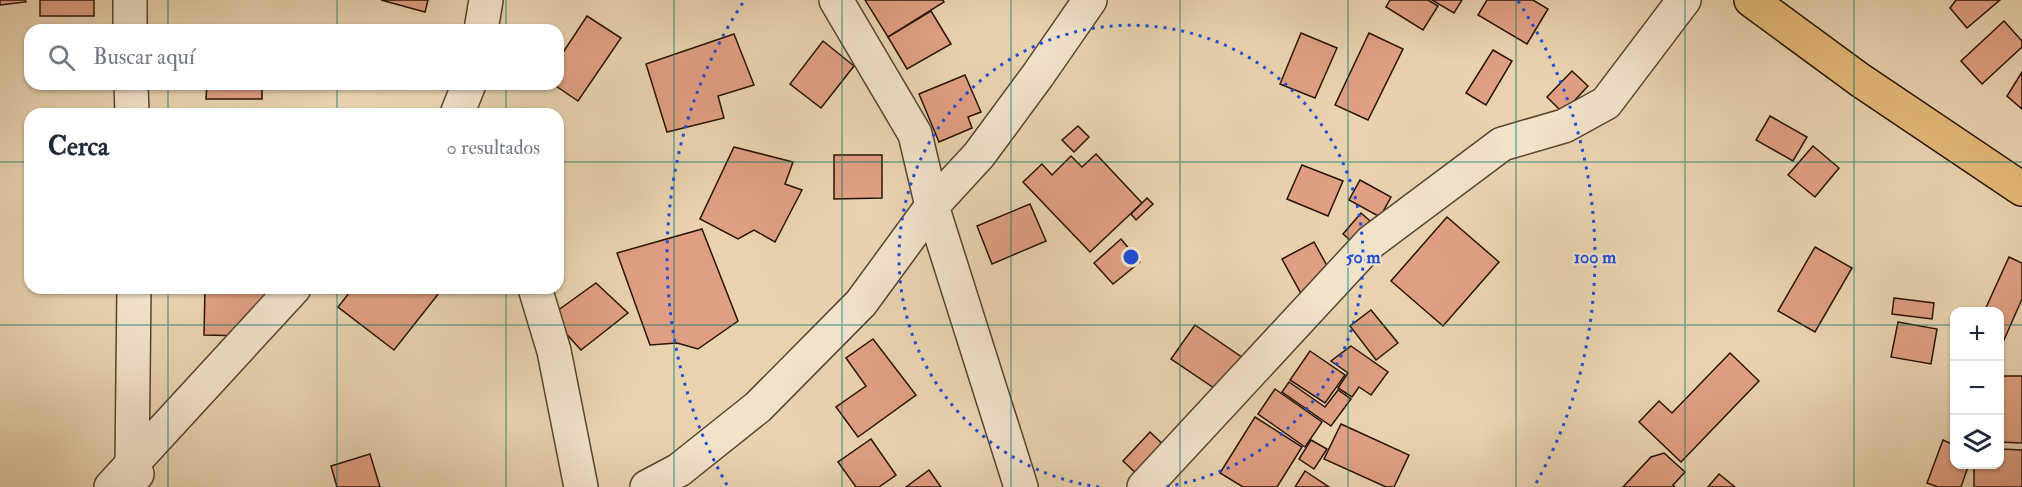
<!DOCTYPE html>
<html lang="es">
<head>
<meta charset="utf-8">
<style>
  body { margin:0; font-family:"IM FELL Double Pica",serif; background:#f6f6f7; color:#1f2937 }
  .controls { position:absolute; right:18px; bottom:18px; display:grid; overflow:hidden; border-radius:12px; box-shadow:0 2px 4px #0004 }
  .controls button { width:54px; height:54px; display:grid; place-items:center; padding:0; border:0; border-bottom:2px solid #e0e1e3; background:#fff; color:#1f2937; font:30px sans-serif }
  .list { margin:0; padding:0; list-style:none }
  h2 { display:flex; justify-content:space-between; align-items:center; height:78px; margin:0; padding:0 24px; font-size:26px }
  h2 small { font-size:20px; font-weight:400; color:#747a83 }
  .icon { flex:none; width:33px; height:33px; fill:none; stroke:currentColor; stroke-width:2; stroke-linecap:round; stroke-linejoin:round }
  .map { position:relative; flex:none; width:2022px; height:487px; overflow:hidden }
  .search { position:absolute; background:#fff; box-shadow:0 2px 4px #0004; left:24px; top:24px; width:540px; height:66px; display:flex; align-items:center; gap:15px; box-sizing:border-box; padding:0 21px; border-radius:18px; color:#747a83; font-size:22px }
  .panel { position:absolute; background:#fff; box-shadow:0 2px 4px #0004; left:24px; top:108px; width:540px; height:186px; border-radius:18px }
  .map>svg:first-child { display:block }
</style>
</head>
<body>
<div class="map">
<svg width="2022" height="487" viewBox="0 0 2022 487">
  <rect width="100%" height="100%" fill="#e9d3af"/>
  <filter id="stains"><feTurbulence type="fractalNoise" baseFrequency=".00333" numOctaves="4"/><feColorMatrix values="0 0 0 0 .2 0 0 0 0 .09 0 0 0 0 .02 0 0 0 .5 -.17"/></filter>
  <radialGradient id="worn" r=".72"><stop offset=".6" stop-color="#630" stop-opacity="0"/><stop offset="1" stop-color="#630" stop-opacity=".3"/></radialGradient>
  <g fill="#e09f82" stroke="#281407" stroke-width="1.5">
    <polygon points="0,0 25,0 26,2 0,5"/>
    <rect x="40" y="0" width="54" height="16"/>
    <polygon points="381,0 428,0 425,12"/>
    <polygon points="865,0 943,0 944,2 888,37"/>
    <polygon points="1390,0 1428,0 1438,6 1423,30 1386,7"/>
    <polygon points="1432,0 1462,0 1454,13"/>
    <polygon points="1487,0 1533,0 1548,9 1527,44 1478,15"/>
    <polygon points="1956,0 2000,0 1967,28 1950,8"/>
    <polygon points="931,11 951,44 907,69 888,37"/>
    <polygon points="587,16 621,38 578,101 553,84 558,84 558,60"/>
    <polygon points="2004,21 2022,41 2022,47 1982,84 1961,61"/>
    <polygon points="1301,33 1337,48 1315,98 1280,84"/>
    <polygon points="1369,33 1403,49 1368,120 1335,105"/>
    <polygon points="734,34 754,85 718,96 724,118 667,132 646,64"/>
    <polygon points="823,41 854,66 821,108 790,84"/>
    <polygon points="1493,50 1512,61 1486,105 1466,93"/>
    <polygon points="1572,71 1588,86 1563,113 1547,97"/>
    <polygon points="2022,72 2022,109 2007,96"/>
    <polygon points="965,75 981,112 968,117 972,128 939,142 919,94"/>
    <polygon points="207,84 262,84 262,99 206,99"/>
    <polygon points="1770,116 1807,137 1793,161 1756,140"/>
    <polygon points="1078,126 1089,137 1074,152 1062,140"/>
    <polygon points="1813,146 1839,168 1815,197 1788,175"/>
    <polygon points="734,147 793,162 785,184 802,190 775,242 754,230 738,239 700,219"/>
    <polygon points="1096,154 1142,203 1090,252 1023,182 1042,164 1052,175 1071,156 1082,167"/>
    <polygon points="834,155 882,155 882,198 834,199"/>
    <polygon points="1302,165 1343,181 1328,216 1287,199"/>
    <polygon points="1360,180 1391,197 1380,217 1349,200"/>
    <polygon points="1147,198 1153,204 1136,220 1131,214"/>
    <polygon points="1030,204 1046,241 992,264 977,226"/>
    <polygon points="1361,213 1377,227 1359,248 1343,234"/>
    <polygon points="1447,217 1499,262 1443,326 1391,281"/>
    <polygon points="702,229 738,321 698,349 677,343 650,345 617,253"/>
    <polygon points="1121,239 1140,262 1113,284 1094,263"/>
    <polygon points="1314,242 1336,282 1304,299 1282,259"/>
    <polygon points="1815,247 1852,268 1815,332 1778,311"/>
    <polygon points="2009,257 2022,263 2022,299 2000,349 2000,312 1984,312"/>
    <polygon points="596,283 628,313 581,350 550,316"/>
    <polygon points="205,288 282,288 247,336 204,335"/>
    <polygon points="353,288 443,288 394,350 338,307"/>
    <polygon points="1894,298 1934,303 1932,319 1892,314"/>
    <polygon points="1371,310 1398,343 1376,360 1350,326"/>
    <polygon points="1898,322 1937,329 1931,364 1891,357"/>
    <polygon points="1195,325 1246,360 1223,394 1171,359"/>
    <polygon points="873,339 916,395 858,437 836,407 866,386 846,358"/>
    <polygon points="1351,346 1388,372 1371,395 1359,387 1352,397 1338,388 1348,373 1331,361"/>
    <polygon points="1310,351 1345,375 1325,403 1290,380"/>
    <polygon points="1730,353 1759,381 1681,462 1639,422 1659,401 1672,413"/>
    <polygon points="2000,376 2022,376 2022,443 2000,442"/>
    <polygon points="1289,382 1325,407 1338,390 1351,399 1331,426 1282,392"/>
    <polygon points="1275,389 1322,422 1305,447 1258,414"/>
    <polygon points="1255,417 1302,447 1277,487 1243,487 1220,473"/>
    <polygon points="1341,424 1409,455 1394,487 1386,487 1324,459"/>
    <polygon points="1150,432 1169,450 1142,479 1123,461"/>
    <polygon points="871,439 896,475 879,487 856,487 838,462"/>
    <polygon points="1311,440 1327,449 1314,469 1299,459"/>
    <polygon points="1943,440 1954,445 1954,464 1969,464 1961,487 1938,487 1927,483"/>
    <polygon points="2000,449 2022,450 2022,487 1974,487 1974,464 2000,464"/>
    <polygon points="1664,453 1685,472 1673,485 1675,487 1623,487 1651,457"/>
    <polygon points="370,454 380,487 337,487 331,466"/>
    <polygon points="929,470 941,487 906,487"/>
    <polygon points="1305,471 1329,487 1295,487"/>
    <polygon points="1719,474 1735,487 1708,487"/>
  </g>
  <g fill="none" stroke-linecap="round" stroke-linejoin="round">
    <defs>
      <g id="minor">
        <polyline points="130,0 130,30"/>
        <polyline points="481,30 486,0"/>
        <polyline points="131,84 132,114"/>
        <polyline points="457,114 469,84"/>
        <polyline points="134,288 132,464 137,474"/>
        <polyline points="535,288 554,351 581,487"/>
        <polyline points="111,487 294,288"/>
        <polyline points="647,487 679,470 758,407 861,303 932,206 915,134 836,0"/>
        <polyline points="1021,487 932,206 979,155 1038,75 1090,0"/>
        <polyline points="1144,487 1371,242 1502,144 1564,126 1606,103 1684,0"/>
      </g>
      <polyline id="major" points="1751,0 1860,80 2022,189"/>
    </defs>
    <use href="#minor" stroke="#584431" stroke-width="36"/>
    <use href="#major" stroke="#281407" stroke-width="36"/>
    <use href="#minor" stroke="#f1e2cb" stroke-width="33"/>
    <use href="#major" stroke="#e4ba78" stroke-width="33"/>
  </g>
  <path fill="none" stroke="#0f766e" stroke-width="1.5" stroke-opacity="0.55" d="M 168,0 L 168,30M 337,0 L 337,30M 506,0 L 506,30M 674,0 L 674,487M 842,0 L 842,487M 1011,0 L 1011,487M 1180,0 L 1180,487M 1348,0 L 1348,487M 1516,0 L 1516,487M 1685,0 L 1685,487M 1854,0 L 1854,487M 168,84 L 168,114M 337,84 L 337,114M 506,84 L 506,114M 0,162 L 30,162M 558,162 L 2022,162M 168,288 L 168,487M 337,288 L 337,487M 506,288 L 506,487M 0,325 L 1954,325M 2000,325 L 2022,325"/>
  <g fill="none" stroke="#1d4ed8" stroke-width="3" stroke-dasharray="3 6">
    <path d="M1099 487A232 232 0 1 1 1163 487"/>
    <path d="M727 485A464 464 0 0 1 744 1M1518 1A464 464 0 0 1 1535 485"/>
  </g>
  <circle cx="1131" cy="257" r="9" fill="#1d4ed8" stroke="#f1e2cb" stroke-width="3"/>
  <g font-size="18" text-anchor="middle" font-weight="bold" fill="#1d4ed8" stroke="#f1e2cb" stroke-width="4.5" stroke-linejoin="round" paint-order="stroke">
    <text x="1363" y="263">50 m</text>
    <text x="1595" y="263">100 m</text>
  </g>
  <rect width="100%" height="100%" filter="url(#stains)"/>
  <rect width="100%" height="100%" fill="url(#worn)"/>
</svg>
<div class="controls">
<button>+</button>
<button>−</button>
<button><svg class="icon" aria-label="layers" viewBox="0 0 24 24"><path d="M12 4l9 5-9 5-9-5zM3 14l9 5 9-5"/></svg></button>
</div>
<div class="search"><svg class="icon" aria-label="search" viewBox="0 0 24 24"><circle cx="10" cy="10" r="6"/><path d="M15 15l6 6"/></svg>Buscar aquí</div>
<section class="panel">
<h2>Cerca<small>0 resultados</small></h2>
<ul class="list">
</ul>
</section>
</div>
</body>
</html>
